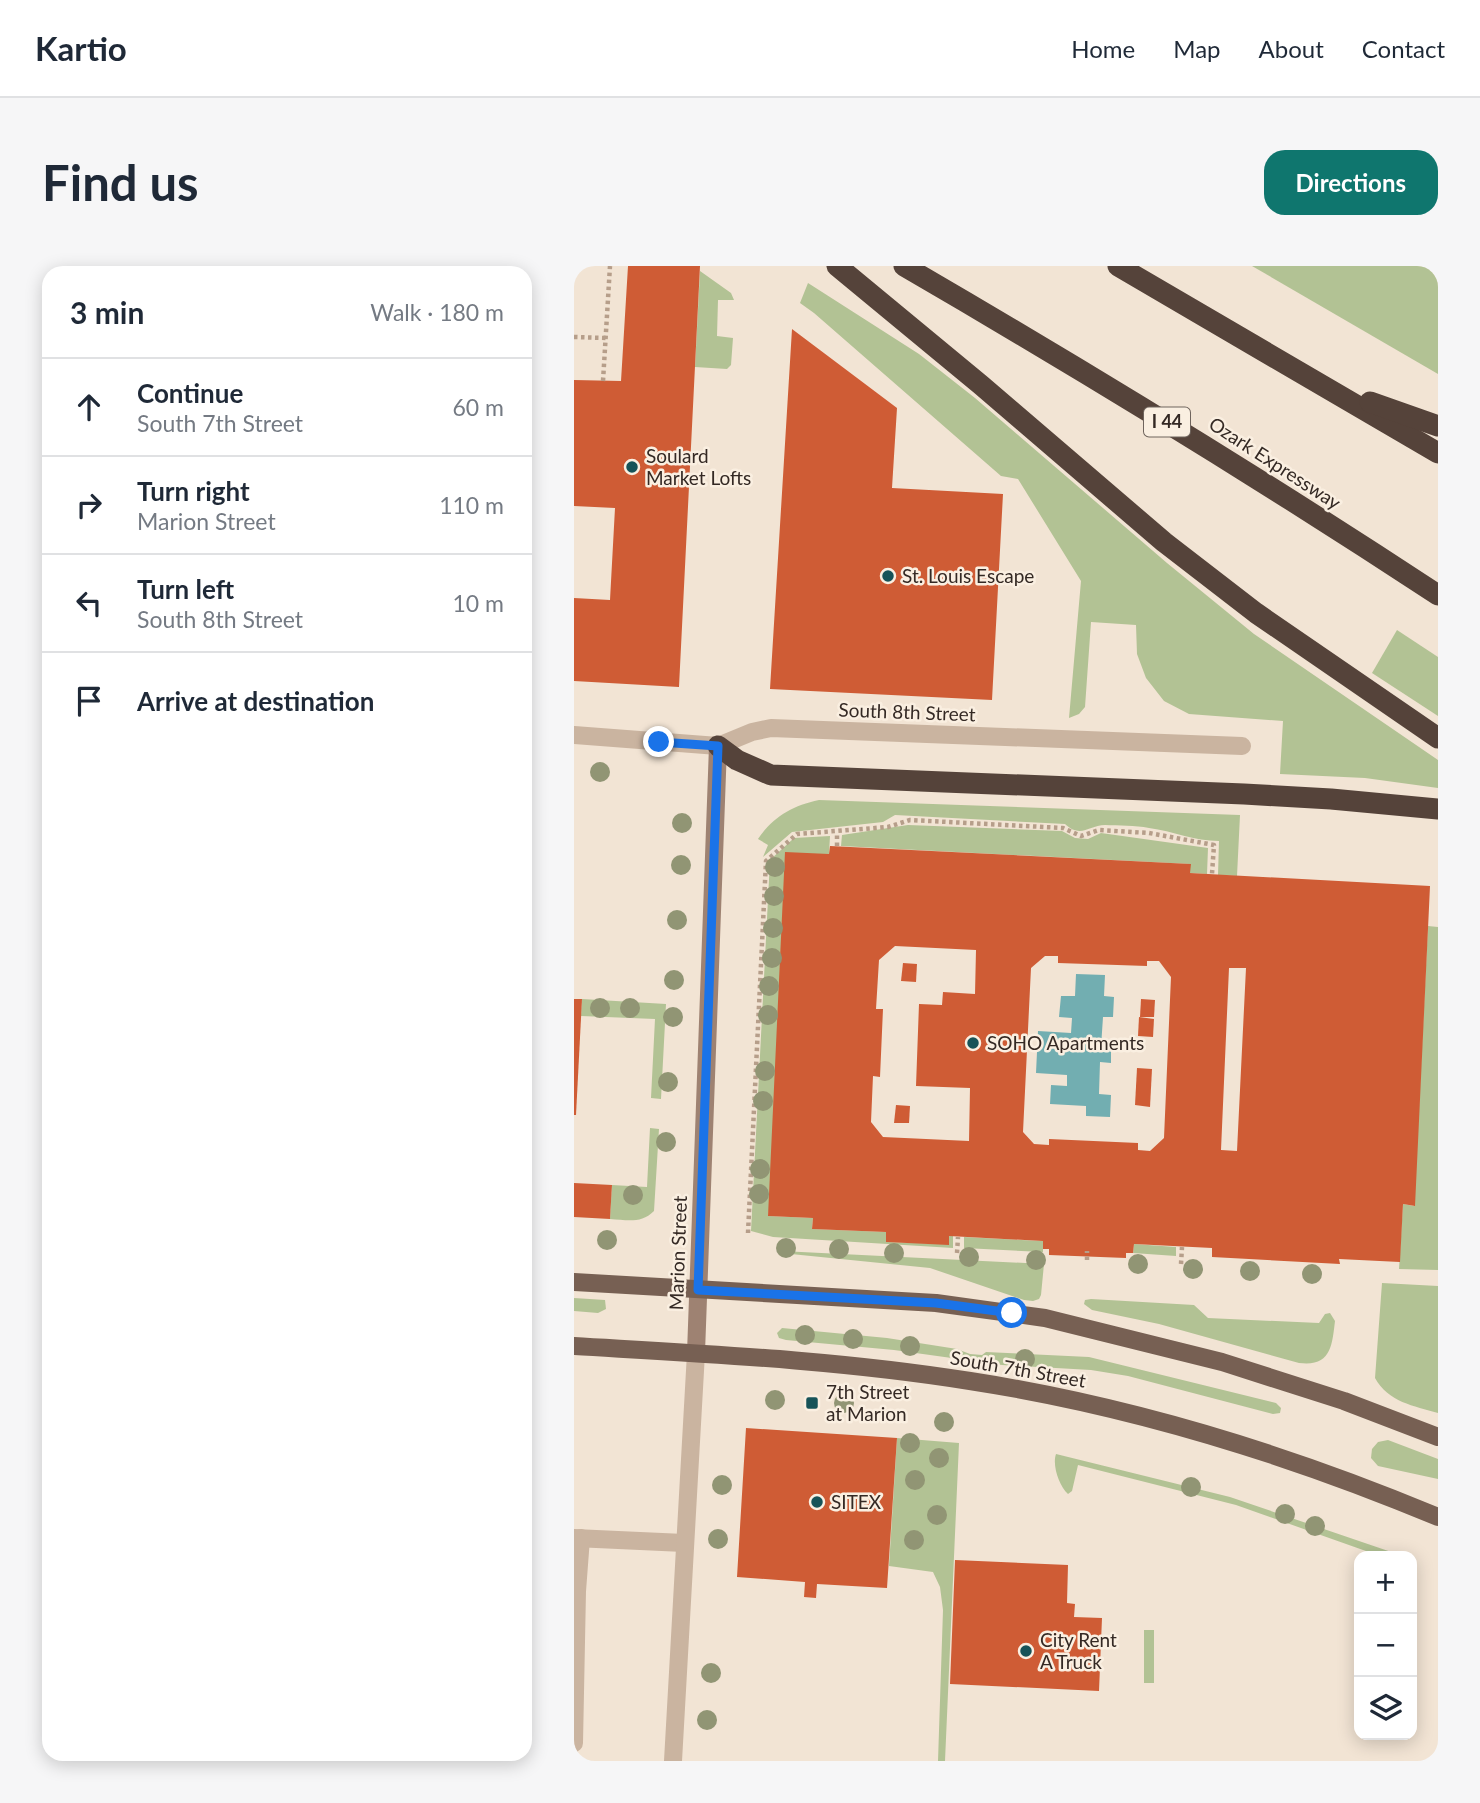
<!DOCTYPE html>
<html lang="en">
<head>
<meta charset="utf-8">
<style>
  body { margin:0; font-family:Lato,sans-serif; background:#f6f6f7; color:#1f2937 }
  .controls { position:absolute; right:21px; bottom:21px; display:grid; overflow:hidden; border-radius:14px; box-shadow:0 4px 18px #0003 }
  .controls button { width:63px; height:63px; display:grid; place-items:center; padding:0; border:0; border-bottom:2px solid #e0e1e3; background:#fff; color:#1f2937; font:35px sans-serif }
  .stop { position:absolute; width:21px; height:21px; margin:-16px; border:5px solid #1a73e8; border-radius:50%; background:#fff }
  .stop.end { background:#1a73e8; border-color:#fff; box-shadow:0 2px 7px #0008 }
  .list { margin:0; padding:0; list-style:none }
  h2 { display:flex; justify-content:space-between; align-items:center; height:91px; margin:0; padding:0 28px; font-size:30px }
  h2 small { font-size:23px; font-weight:400; color:#747a83 }
  .list li { display:grid; grid-template-columns:46px 1fr auto; gap:21px; align-items:center; box-sizing:border-box; height:98px; padding:0 28px; border-top:2px solid #e0e1e3 }
  .list b { display:block; font-size:26px; white-space:nowrap }
  .list p { margin:0; font-size:23px; white-space:nowrap; color:#747a83 }
  .list em { font-size:23px; font-style:normal; color:#747a83 }
  .icon { flex:none; width:38px; height:38px; fill:none; stroke:currentColor; stroke-width:2; stroke-linecap:round; stroke-linejoin:round }
  .map { position:relative; flex:none; width:864px; height:1495px; overflow:hidden; border-radius:21px }
  header { display:flex; align-items:center; gap:42px; box-sizing:border-box; height:98px; padding:0 35px; background:#fff; border-bottom:2px solid #e0e1e3 }
  header strong { font-size:33px }
  nav { display:flex; gap:38px; margin-inline-start:auto; font-size:24px }
  .intro { display:flex; align-items:center; justify-content:space-between; box-sizing:border-box; height:168px; padding:0 42px }
  h1 { margin:0; font-size:49px }
  .button { padding:18px 32px; border-radius:21px; background:#0f766e; color:#fff; font-size:24px; font-weight:700 }
  main { display:flex; gap:42px; padding:0 42px }
  aside { flex:1; background:#fff; border-radius:21px; box-shadow:0 4px 18px #0003 }
  .map>svg:first-child { display:block }
</style>
</head>
<body>
<header>
<strong>Kartio</strong>
<nav><a>Home</a><a>Map</a><a>About</a><a>Contact</a></nav>
</header>
<div class="intro"><h1>Find us</h1><a class="button">Directions</a></div>
<main>
<aside>
<h2>3 min<small>Walk · 180 m</small></h2>
<ul class="list">
<li><svg class="icon" aria-label="ahead" viewBox="0 0 24 24"><path d="M12 20V5M6 11l6-6 6 6"/></svg><div><b>Continue</b><p>South 7th Street</p></div><em>60 m</em></li>
<li><svg class="icon" aria-label="right" viewBox="0 0 24 24"><path d="M7 20v-9h11M14 6l5 5-5 5"/></svg><div><b>Turn right</b><p>Marion Street</p></div><em>110 m</em></li>
<li><svg class="icon" aria-label="left" viewBox="0 0 24 24"><path d="M17 20v-9H6M10 6l-5 5 5 5"/></svg><div><b>Turn left</b><p>South 8th Street</p></div><em>10 m</em></li>
<li><svg class="icon" aria-label="arrive" viewBox="0 0 24 24"><path d="M6 21V4h12l-3 4 3 4H6"/></svg><div><b>Arrive at destination</b></div></li>
</ul>
</aside>
<div class="map">
<svg width="864" height="1495" viewBox="0 0 864 1495">
  <rect width="100%" height="100%" fill="#f2e4d4"/>
  <g fill="#b2c294">
    <polygon points="678,0 864,0 864,108"/>
    <polygon points="126,5 157,27 160,34 144,34 143,70 159,72 157,99 153,103 121,101"/>
    <polygon points="234,17 345,88 401,132 593,297 680,368 864,494 864,522 791,512 706,508 709,455 615,448 590,435 572,412 563,388 562,359 517,356 511,441 505,448 495,452 507,315 444,213 427,210 240,47 226,37"/>
    <polygon points="823,364 864,391 864,450 798,407"/>
    <path d="M 245,534 L 666,549 L 663,610 L 644,609 L 645,575 C 620,575 599,565 575,562 C 561,559 545,560 531,559 C 515,559 507,573 491,558 L 321,549 L 309,556 L 218,566 L 189,591 L 194,579 L 184,573 C 200,550 218,540 245,534 Z"/>
    <polygon points="334,559 488,565 501,572 514,573 527,567 634,582 633,608 616,607 616,598 267,580 268,569"/>
    <polygon points="256,570 255,588 194,950 239,952 238,963 312,966 312,976 375,978 375,970 379,970 379,982 199,971 177,965 196,594 220,572"/>
    <polygon points="854,660 864,661 864,1004 825,1003 829,938 840,940"/>
    <polygon points="8,733 92,738 87,833 77,832 81,753 7,750"/>
    <path d="M 76,862 L 85,863 L 80,945 C 67,958 53,954 36,953 L 38,919 L 73,921 Z"/>
    <polygon points="390,971 469,975 469,986 390,982"/>
    <polygon points="560,978 602,981 602,990 559,987"/>
    <polygon points="207,985 470,998 467,1029 465,1033 459,1035 450,1034 356,1002 207,987"/>
    <path d="M 808,1017 L 864,1020 L 864,1147 C 840,1140 814,1136 801,1112 Z"/>
    <polygon points="0,1032 31,1034 32,1043 24,1047 0,1045"/>
    <path d="M 517,1033 L 620,1039 L 634,1052 L 745,1057 L 751,1048 L 756,1047 L 761,1055 C 758,1080 757,1101 725,1097 L 585,1058 L 518,1044 L 510,1038 L 511,1034 Z"/>
    <polygon points="208,1062 313,1072 383,1083 396,1088 408,1089 412,1086 515,1091 702,1137 707,1142 706,1147 699,1148 554,1110 517,1104 428,1099 320,1084 212,1074 205,1072 203,1067"/>
    <polygon points="323,1172 385,1177 371,1495 364,1495 369,1344 366,1321 359,1306 315,1300"/>
    <polygon points="814,1174 864,1193 864,1213 804,1200 797,1192 798,1183 804,1176"/>
    <path d="M 482,1188 L 656,1231 L 829,1290 L 806,1290 L 662,1239 L 504,1199 L 498,1225 L 494,1228 C 485,1220 478,1199 482,1188 Z"/>
    <rect x="570" y="1364" width="10" height="53"/>
  </g>
  <polygon fill="#72aeb1" points="502,708 531,709 530,730 540,731 539,751 529,751 527,781 537,782 537,797 526,796 525,828 537,829 536,851 512,850 512,840 476,838 477,819 493,820 493,809 462,807 464,765 497,767 498,752 485,751 487,730 501,730"/>
  <g fill="#cf5c35" fill-rule="evenodd">
    <polygon points="54,0 126,0 105,421 0,415 0,332 36,334 41,242 0,240 0,114 47,115"/>
    <polygon points="218,63 323,142 318,222 429,228 418,434 196,423"/>
    <path d="M 256,580 L 617,598 L 616,607 L 856,620 L 841,940 L 829,938 L 826,996 L 765,993 L 766,998 L 638,991 L 638,982 L 560,978 L 559,987 L 552,987 L 552,992 L 475,989 L 475,983 L 469,983 L 469,975 L 375,970 L 375,979 L 312,976 L 312,966 L 238,963 L 239,952 L 194,950 L 211,586 L 255,588 ZM 321,680 L 402,684 L 401,728 L 369,726 L 368,739 L 345,738 L 342,820 L 396,822 L 395,875 L 309,871 L 297,856 L 299,810 L 306,811 L 309,743 L 302,743 L 305,694 ZM 471,690 L 484,690 L 484,697 L 573,700 L 573,695 L 585,695 L 597,711 L 590,872 L 576,885 L 564,884 L 564,877 L 475,873 L 475,879 L 460,878 L 449,866 L 457,702 ZM 655,702 L 672,702 L 663,885 L 647,884 Z"/>
    <polygon points="329,697 343,698 342,716 327,715"/>
    <polygon points="0,733 8,733 2,849 0,849"/>
    <polygon points="567,733 581,734 580,751 566,751"/>
    <polygon points="565,751 580,753 579,771 564,770"/>
    <polygon points="563,802 578,803 576,841 561,839"/>
    <polygon points="322,839 336,840 335,857 320,857"/>
    <polygon points="0,917 38,919 36,953 0,951"/>
    <polygon points="172,1162 323,1172 313,1322 243,1318 242,1332 230,1331 231,1316 163,1311"/>
    <polygon points="381,1294 494,1299 493,1337 501,1338 500,1351 528,1352 525,1425 376,1418"/>
  </g>
  <g fill="none" stroke-linecap="round" stroke-linejoin="round">
    <g stroke="#b69e8a" stroke-width="4.5" stroke-dasharray="3.5 3.5" stroke-linecap="butt">
      <polyline points="0,71 32,72"/>
      <polyline points="29,115 36,0"/>
      <polyline points="263,580 263,566"/>
      <polyline points="174,967 192,595 223,568 314,561 336,554 489,562 507,570 525,564 575,567 640,579 638,608"/>
      <polyline points="383,987 384,971"/>
      <polyline points="513,994 513,985"/>
      <polyline points="607,998 608,981"/>
    </g>
    <g stroke="#cab4a0" stroke-width="18">
      <polyline points="0,1272 110,1277"/>
      <polyline points="0,1477 3,1325 7,1272"/>
    </g>
    <g stroke="#cab4a0" stroke-width="18">
      <polyline points="0,469 144,480 178,466 197,462 668,480"/>
      <polyline points="99,1495 122,1087"/>
    </g>
    <polyline stroke="#9e8272" stroke-width="18" points="122,1087 144,480"/>
    <g stroke="#776053" stroke-width="18">
      <polyline points="0,1016 362,1037 471,1052 648,1096 770,1135 864,1171"/>
      <path d="M 0,1080 C 133,1088 265,1094 396,1115 C 558,1140 713,1188 864,1251"/>
    </g>
    <g stroke="#55433a" stroke-width="21">
      <polyline points="263,0 407,119 590,276 682,347 864,472"/>
      <path d="M 330,0 C 511,105 689,214 864,329"/>
      <polyline points="544,0 864,187"/>
      <polyline points="796,136 864,160"/>
      <polyline points="144,480 163,494 197,509 670,528 757,533 864,543"/>
    </g>
  </g>
  <g fill="#919574">
    <circle cx="26" cy="506" r="10"/>
    <circle cx="108" cy="557" r="10"/>
    <circle cx="107" cy="599" r="10"/>
    <circle cx="201" cy="601" r="10"/>
    <circle cx="200" cy="630" r="10"/>
    <circle cx="103" cy="654" r="10"/>
    <circle cx="199" cy="662" r="10"/>
    <circle cx="198" cy="692" r="10"/>
    <circle cx="100" cy="714" r="10"/>
    <circle cx="195" cy="720" r="10"/>
    <circle cx="26" cy="742" r="10"/>
    <circle cx="56" cy="742" r="10"/>
    <circle cx="194" cy="749" r="10"/>
    <circle cx="99" cy="751" r="10"/>
    <circle cx="191" cy="805" r="10"/>
    <circle cx="94" cy="816" r="10"/>
    <circle cx="189" cy="835" r="10"/>
    <circle cx="92" cy="876" r="10"/>
    <circle cx="186" cy="903" r="10"/>
    <circle cx="185" cy="928" r="10"/>
    <circle cx="59" cy="929" r="10"/>
    <circle cx="33" cy="974" r="10"/>
    <circle cx="212" cy="982" r="10"/>
    <circle cx="265" cy="983" r="10"/>
    <circle cx="320" cy="987" r="10"/>
    <circle cx="395" cy="991" r="10"/>
    <circle cx="462" cy="994" r="10"/>
    <circle cx="564" cy="998" r="10"/>
    <circle cx="619" cy="1003" r="10"/>
    <circle cx="676" cy="1005" r="10"/>
    <circle cx="738" cy="1008" r="10"/>
    <circle cx="231" cy="1069" r="10"/>
    <circle cx="279" cy="1073" r="10"/>
    <circle cx="336" cy="1080" r="10"/>
    <circle cx="451" cy="1093" r="10"/>
    <circle cx="201" cy="1134" r="10"/>
    <circle cx="270" cy="1137" r="10"/>
    <circle cx="370" cy="1156" r="10"/>
    <circle cx="336" cy="1177" r="10"/>
    <circle cx="365" cy="1192" r="10"/>
    <circle cx="341" cy="1214" r="10"/>
    <circle cx="148" cy="1219" r="10"/>
    <circle cx="617" cy="1221" r="10"/>
    <circle cx="711" cy="1248" r="10"/>
    <circle cx="363" cy="1249" r="10"/>
    <circle cx="741" cy="1260" r="10"/>
    <circle cx="144" cy="1273" r="10"/>
    <circle cx="340" cy="1274" r="10"/>
    <circle cx="137" cy="1407" r="10"/>
    <circle cx="133" cy="1454" r="10"/>
  </g>
  <g fill="none" stroke-linecap="round" stroke-linejoin="round">
    <polyline stroke="#1a73e8" stroke-width="9" points="85,476 144,480 124,1024 362,1037 438,1047"/>
  </g>
  <g fill="#175358" stroke="#faefe1" stroke-width="2.5">
    <circle cx="58" cy="201" r="7"/>
    <circle cx="314" cy="310" r="7"/>
    <circle cx="399" cy="777" r="7"/>
    <rect x="231" y="1130" width="14" height="14" rx="3.5"/>
    <circle cx="243" cy="1236" r="7"/>
    <circle cx="452" cy="1385" r="7"/>
  </g>
  <g text-anchor="middle" stroke-width="5" stroke-linejoin="round" paint-order="stroke">
    <rect fill="#faefe1" stroke="#6f645d" stroke-width="2" x="570" y="141.5" width="46" height="29" rx="5"/>
    <g font-size="18" font-weight="bold" fill="#342924">
      <text x="593" y="162">I 44</text>
    </g>
    <g font-size="19" fill="#342924" stroke="#faefe1" text-anchor="start">
      <text x="72" y="197">Soulard<tspan x="72" dy="22">Market Lofts</tspan></text>
      <text x="328" y="317">St. Louis Escape</text>
      <text x="413" y="784">SOHO Apartments</text>
      <text x="252" y="1133">7th Street<tspan x="252" dy="22">at Marion</tspan></text>
      <text x="257" y="1243">SITEX</text>
      <text x="466" y="1381">City Rent<tspan x="466" dy="22">A Truck</tspan></text>
    </g>
    <g font-size="19" fill="#342924" stroke="#faefe1">
      <text transform="translate(701 197) rotate(33)" y="7">Ozark Expressway</text>
      <text transform="translate(333 446) rotate(2)" y="7">South 8th Street</text>
      <text transform="translate(104 987) rotate(-88)" y="7">Marion Street</text>
      <text transform="translate(444 1103) rotate(10)" y="7">South 7th Street</text>
    </g>
  </g>
</svg>
<div class="controls">
<button>+</button>
<button>−</button>
<button><svg class="icon" aria-label="layers" viewBox="0 0 24 24"><path d="M12 4l9 5-9 5-9-5zM3 14l9 5 9-5"/></svg></button>
</div>
<div class="stop" style="left:438px;top:1047px"></div>
<div class="stop end" style="left:85px;top:476px"></div>
</div>
</main>
</body>
</html>
